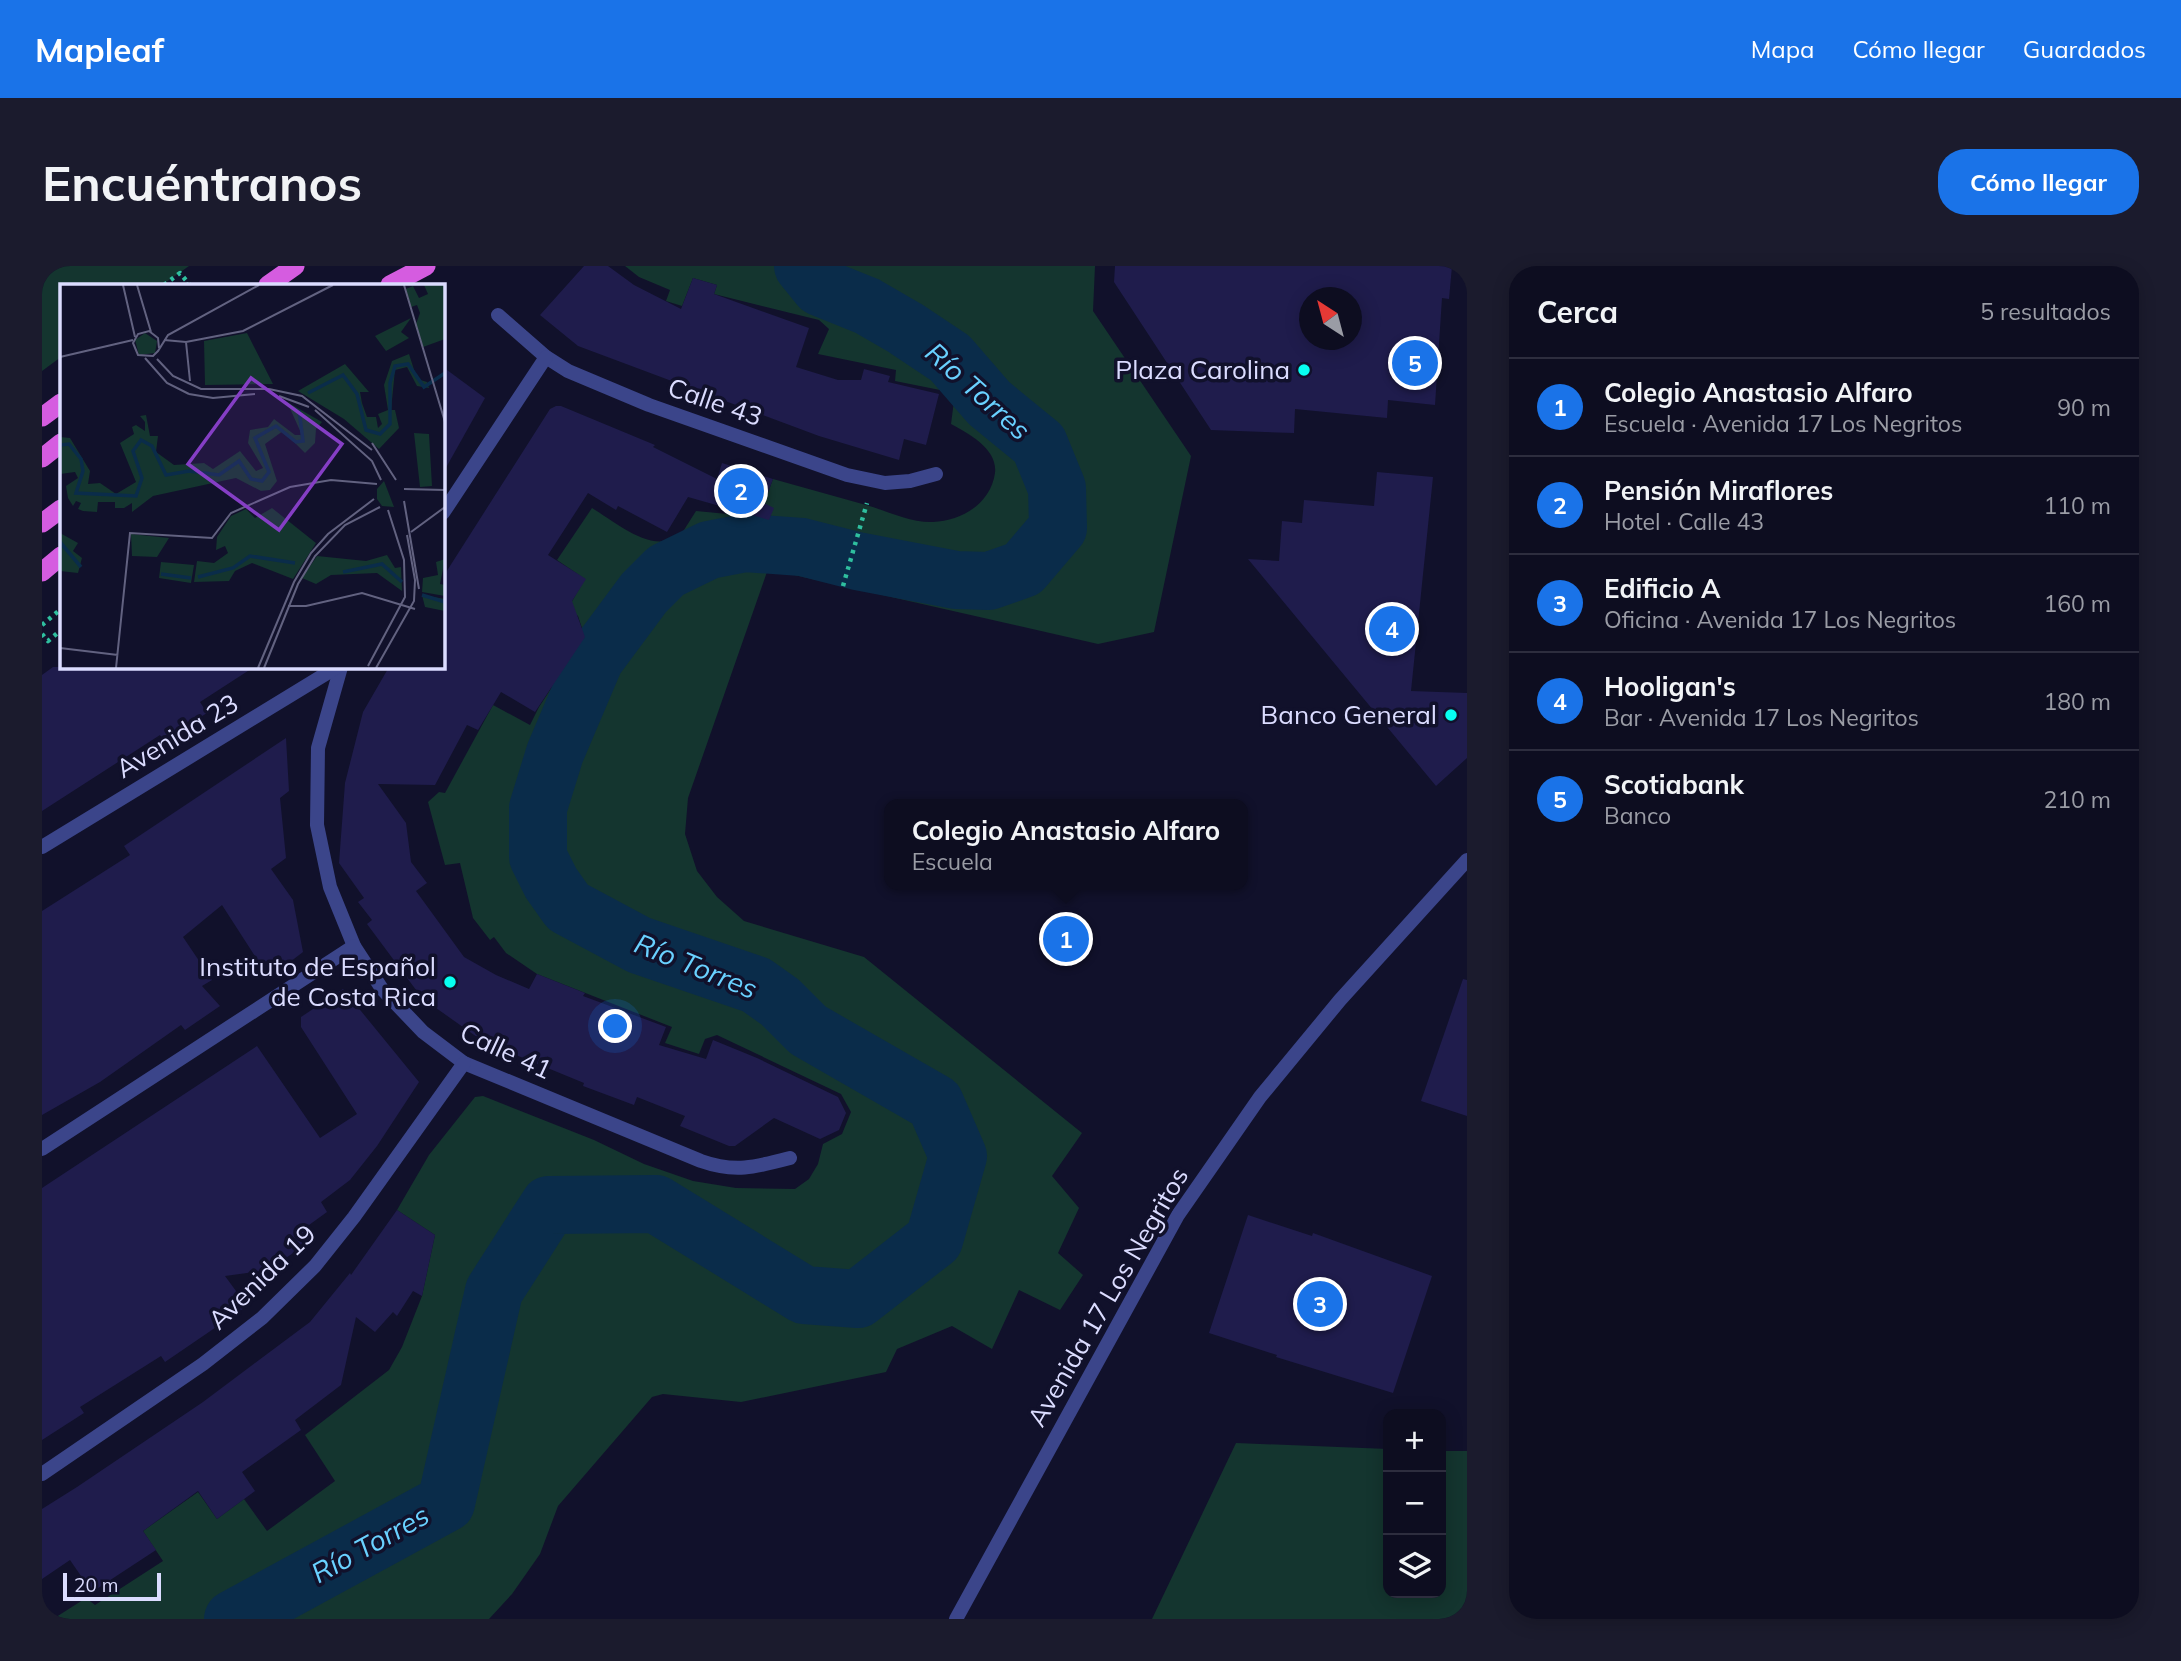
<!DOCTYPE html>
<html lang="es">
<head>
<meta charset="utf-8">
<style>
  body { margin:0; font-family:Mulish,sans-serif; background:#1b1b2d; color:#f1f3f6 }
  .controls { position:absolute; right:21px; bottom:21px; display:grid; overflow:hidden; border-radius:14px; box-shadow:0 4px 18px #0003 }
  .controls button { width:63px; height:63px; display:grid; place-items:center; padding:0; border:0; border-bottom:2px solid #2d2d3e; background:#0d0d20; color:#f1f3f6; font:35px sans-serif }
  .compass { position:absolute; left:1257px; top:21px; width:63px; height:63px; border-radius:50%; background:#0d0d20; box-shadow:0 4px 18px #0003; rotate:324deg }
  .scale { position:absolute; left:21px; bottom:18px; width:98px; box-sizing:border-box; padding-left:7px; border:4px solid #dbdcff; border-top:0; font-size:19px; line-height:24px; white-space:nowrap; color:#dbdcff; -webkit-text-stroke:5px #11112b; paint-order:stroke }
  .you { position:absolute; left:574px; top:761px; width:24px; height:24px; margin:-18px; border:5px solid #fff; border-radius:50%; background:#1a73e8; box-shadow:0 0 0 10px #1a73e833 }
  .badge { display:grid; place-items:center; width:46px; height:46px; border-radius:50%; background:#1a73e8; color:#fff; font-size:23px; font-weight:700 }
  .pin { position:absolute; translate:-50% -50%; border:4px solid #fff; box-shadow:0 2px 7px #0006 }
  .popup { position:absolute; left:842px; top:533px; width:364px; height:91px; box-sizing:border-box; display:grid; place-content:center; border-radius:14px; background:#0d0d20; filter:drop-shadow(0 2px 5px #0005); font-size:23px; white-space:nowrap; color:#9a9ca5 }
  .popup b { font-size:26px; color:#f1f3f6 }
  .popup::after { content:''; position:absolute; left:50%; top:100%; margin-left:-14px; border:14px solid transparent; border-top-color:#0d0d20 }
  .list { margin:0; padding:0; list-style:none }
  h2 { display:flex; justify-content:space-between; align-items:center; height:91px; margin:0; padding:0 28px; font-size:30px }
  h2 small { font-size:23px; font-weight:400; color:#9a9ca5 }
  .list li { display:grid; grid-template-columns:46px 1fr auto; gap:21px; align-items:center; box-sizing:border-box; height:98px; padding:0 28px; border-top:2px solid #2d2d3e }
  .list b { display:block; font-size:26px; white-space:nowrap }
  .list p { margin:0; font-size:23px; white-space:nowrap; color:#9a9ca5 }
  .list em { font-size:23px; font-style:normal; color:#9a9ca5 }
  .icon { flex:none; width:38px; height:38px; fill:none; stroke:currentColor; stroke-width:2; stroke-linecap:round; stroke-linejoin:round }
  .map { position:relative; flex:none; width:1425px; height:1353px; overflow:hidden; border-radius:28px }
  header { display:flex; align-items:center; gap:42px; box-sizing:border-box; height:98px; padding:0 35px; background:#1a73e8; color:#fff }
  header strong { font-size:33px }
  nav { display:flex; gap:38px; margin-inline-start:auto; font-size:24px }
  .intro { display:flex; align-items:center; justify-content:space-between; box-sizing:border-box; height:168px; padding:0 42px }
  h1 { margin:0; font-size:49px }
  .button { padding:18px 32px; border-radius:28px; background:#1a73e8; color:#fff; font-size:24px; font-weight:700 }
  main { display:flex; gap:42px; padding:0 42px }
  aside { flex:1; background:#0d0d20; border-radius:28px; box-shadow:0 4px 18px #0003 }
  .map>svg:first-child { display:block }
</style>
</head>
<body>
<header>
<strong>Mapleaf</strong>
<nav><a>Mapa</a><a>Cómo llegar</a><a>Guardados</a></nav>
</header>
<div class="intro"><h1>Encuéntranos</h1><a class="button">Cómo llegar</a></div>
<main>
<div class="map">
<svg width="1425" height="1353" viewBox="0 0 1425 1353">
  <rect width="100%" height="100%" fill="#11112b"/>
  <g fill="#14352f">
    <polygon points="0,0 147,0 120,19 19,19 19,91 0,105"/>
    <path d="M 583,0 L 1053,0 L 1051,45 L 1149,190 L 1112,366 L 1056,378 L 726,303 L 646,532 L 643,568 L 655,605 L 675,631 L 702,655 L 822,691 L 1040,867 L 1010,910 L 1037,942 L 1016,987 L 1041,1009 L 1018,1044 L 977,1024 L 950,1083 L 910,1060 L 855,1083 L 844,1106 L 699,1136 L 621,1128 L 610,1131 L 516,1240 L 498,1288 L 470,1328 L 447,1353 L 11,1353 L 44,1332 L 53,1339 L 121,1295 L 101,1265 L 156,1226 L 175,1253 L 202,1233 L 225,1265 L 293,1215 L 263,1169 L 347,1104 L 360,1081 L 380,1030 L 393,969 L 355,944 L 387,889 L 433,831 L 441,830 L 552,874 L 602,898 L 651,915 L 694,922 L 753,923 L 767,913 L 776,898 L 781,878 L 800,868 L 809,846 L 799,828 L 675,769 L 663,773 L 657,788 L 623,777 L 630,761 L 495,708 L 464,687 L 452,671 L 448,674 L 431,652 L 418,597 L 403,599 L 386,536 L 397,526 L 403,527 L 451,439 L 488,459 L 497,441 L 543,371 L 536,350 L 526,342 L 543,313 L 515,294 L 550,242 C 575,257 616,294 642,264 C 646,258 650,251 654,245 L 717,251 L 731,213 C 762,222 793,230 824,239 C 845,245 869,257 891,256 C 920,255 949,237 953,207 C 956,183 927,168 909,158 L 913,127 L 853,115 L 854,104 L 776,88 L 787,63 L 777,54 L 672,28 L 675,19 L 651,12 L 640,40 L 624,35 L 628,24 L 597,11 Z"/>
    <polygon points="1194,1177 1346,1183 1346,1327 1399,1327 1399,1185 1425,1185 1425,1353 1110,1353"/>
  </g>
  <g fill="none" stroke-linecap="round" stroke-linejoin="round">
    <polyline stroke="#0a2c4a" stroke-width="58" points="191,1353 404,1237 452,1025 507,939 614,938 762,1029 816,1033 892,974 916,890 893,837 766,764 738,736 714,719 597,679 526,641 509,617 496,591 496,542 513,487 553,393 602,327 624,305 667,284 703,277 760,281 815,295 914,314 947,315 981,303 1016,262 1015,222 997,178 947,137 908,92 863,62 825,40 778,21 761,0"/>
  </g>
  <g fill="#1f1c4c" fill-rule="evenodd">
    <polygon points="542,0 566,0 592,19 639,43 651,12 675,19 672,28 767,62 754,101 796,114 819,114 822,103 848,110 846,116 897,128 884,179 862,173 857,194 777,170 536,80 498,49"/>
    <path d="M 1073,0 L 1410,0 L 1407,33 L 1400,32 L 1393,139 L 1346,134 L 1345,152 L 1253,143 L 1252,167 L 1169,164 L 1072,16 ZM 1268,32 L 1310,32 L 1310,74 L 1268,74 Z"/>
    <polygon points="401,101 443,132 401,207"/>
    <polygon points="514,140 519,140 613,179 611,181 675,213 680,197 731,213 722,237 732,242 727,254 646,231 625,266 576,240 574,244 546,227 506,289 544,313 530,335 543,371 493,446 459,426 436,464 425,459 393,519 336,518 364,557 369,596 385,617 374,625 422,691 454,709 487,723 495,708 543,727 541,730 624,761 617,779 664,793 671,774 715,792 796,831 804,847 797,864 778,873 732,852 693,880 687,880 638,860 643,850 595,831 592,839 541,820 542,817 442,776 380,732 325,658 330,654 316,636 322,632 297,597 303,517 321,446 347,401 401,401 401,311 508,143"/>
    <polygon points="1335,206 1391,211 1369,425 1425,427 1425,492 1394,520 1206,293 1237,295 1240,255 1260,257 1262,234 1332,240"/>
    <polygon points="11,401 212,401 158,436 165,447 121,474 118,469 0,545 0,409"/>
    <polygon points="244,472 247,525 238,532 244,592 229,603 251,634 261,686 227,712 180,639 141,671 170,714 160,720 178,740 143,764 139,759 58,816 0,849 0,645 88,589 82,580"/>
    <polygon points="1421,713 1425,714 1425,850 1379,835"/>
    <polygon points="301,723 377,816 335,880 308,914 279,936 285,946 267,959 266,977 226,1004 183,1010 205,1040 123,1096 119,1090 38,1141 42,1147 0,1174 0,922 215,780 278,872 315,848 259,761 259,751"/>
    <polygon points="355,944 393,969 380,1030 371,1025 355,1050 351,1046 333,1066 314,1051 299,1119 253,1154 259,1164 200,1206 213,1225 175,1253 156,1225 101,1265 114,1284 50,1326 28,1294 0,1313 0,1243 35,1221 161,1136 268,1056 308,1007 309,1009"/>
    <polygon points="1206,949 1270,970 1271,967 1390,1010 1351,1127 1234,1091 1235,1089 1167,1067"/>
  </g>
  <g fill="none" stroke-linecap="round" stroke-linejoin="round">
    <g stroke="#2fbf9f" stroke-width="4.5" stroke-dasharray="3.5 5" stroke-linecap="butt">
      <polyline points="122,19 138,7 147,18 145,19"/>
      <polyline points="801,320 825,237"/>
      <polyline points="0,359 19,343"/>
      <polyline points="0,368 6,375 19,364"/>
    </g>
    <g stroke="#3b458a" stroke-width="14">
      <polyline points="456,49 504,91 526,105 607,139 805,209 843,217 868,215 894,208"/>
      <polyline points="401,247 504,91"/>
      <path d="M 299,401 L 276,482 L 275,559 L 288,621 L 312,680 L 340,723 L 381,766 L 422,797 L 659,895 C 693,907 714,901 748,892"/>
      <polyline points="0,581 295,401"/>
      <polyline points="0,883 312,680"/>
      <polyline points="0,1208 161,1098 220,1052 273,1000 312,951 422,797"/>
    </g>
    <polyline stroke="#3b458a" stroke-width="14" points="914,1353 1136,949 1218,831 1298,734 1425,594"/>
    <g stroke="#d55ce0" stroke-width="19">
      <polyline points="226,19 253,0"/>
      <polyline points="348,19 384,0"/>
      <polyline points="0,151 19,137"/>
      <polyline points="0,192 19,177"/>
      <polyline points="0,257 19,243"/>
      <polyline points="0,306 19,290"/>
    </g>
  </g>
  <g fill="#07fff1" stroke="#11112b" stroke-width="2.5">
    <circle cx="1262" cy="104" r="7"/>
    <circle cx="1409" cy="449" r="7"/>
    <circle cx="408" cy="716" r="7"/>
  </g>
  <g text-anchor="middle" stroke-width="7" stroke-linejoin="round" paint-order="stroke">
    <g font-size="26" fill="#dbdcff" stroke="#11112b" text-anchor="end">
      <text x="1248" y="113">Plaza Carolina</text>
      <text x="1395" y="458">Banco General</text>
      <text x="394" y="710">Instituto de Español<tspan x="394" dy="30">de Costa Rica</tspan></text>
    </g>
    <g font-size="26" fill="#dbdcff" stroke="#11112b">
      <text transform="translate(673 136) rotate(19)" y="9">Calle 43</text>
      <text transform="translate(135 470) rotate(-31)" y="9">Avenida 23</text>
      <text transform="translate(464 785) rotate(25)" y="9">Calle 41</text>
      <text transform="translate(220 1011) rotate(-44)" y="9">Avenida 19</text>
      <text transform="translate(1066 1031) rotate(-60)" y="9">Avenida 17 Los Negritos</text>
    </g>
    <g font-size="28" font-style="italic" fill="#69d1ff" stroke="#11112b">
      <text transform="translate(936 125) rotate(42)" y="10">Río Torres</text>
      <text transform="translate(654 700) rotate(22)" y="10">Río Torres</text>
      <text transform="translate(328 1278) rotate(-29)" y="10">Río Torres</text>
    </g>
  </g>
  <g transform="translate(18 18)">
    <rect width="385" height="385" fill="#11112b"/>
    <path d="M 364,1 L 385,1 L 385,55 L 363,63 L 356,40 L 360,29 L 357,21 L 351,23 L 346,5 L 353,2 L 359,14 L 368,10 ZM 351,34 L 341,48 L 349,54 L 326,67 L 315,52 ZM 85,49 L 97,57 L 95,69 L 79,71 L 75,56 ZM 187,49 L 213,100 L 145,101 L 144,57 ZM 349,70 L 357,95 L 367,98 L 369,104 L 357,102 L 347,83 L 335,86 L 331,126 L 335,126 L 339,144 L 319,165 L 284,135 L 238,107 L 285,80 L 309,108 L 300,108 L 302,119 L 307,133 L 316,133 L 318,144 L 322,140 L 318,130 L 328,126 L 324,101 L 332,77 ZM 227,118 L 262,138 L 256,145 L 255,159 L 245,169 L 223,147 L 205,160 L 217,197 L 210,206 L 201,207 L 176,194 L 93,212 L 72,228 L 72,219 L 64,224 L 55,224 L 55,218 L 38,218 L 37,228 L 23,227 L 18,225 L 21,219 L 16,217 L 13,222 L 8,214 L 6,202 L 18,194 L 15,188 L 0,190 L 0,153 L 10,154 L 30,187 L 28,200 L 40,199 L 56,210 L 76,198 L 60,159 L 74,150 L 72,143 L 76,141 L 85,147 L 85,138 L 80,132 L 86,131 L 90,152 L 98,152 L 96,168 L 114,181 L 144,179 L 153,185 L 180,167 L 196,187 L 203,184 L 188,159 L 190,146 L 208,143 L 214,135 L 235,151 L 242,151 ZM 354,149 L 369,150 L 372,202 L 360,203 ZM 324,197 L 334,223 L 322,222 L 317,215 L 317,205 ZM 212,224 L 256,259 L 233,295 L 192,279 L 175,287 L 169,297 L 134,298 L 137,277 L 154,279 L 168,269 L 165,262 L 156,266 L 157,253 L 171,232 L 186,225 L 195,234 ZM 0,249 L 18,259 L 13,267 L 22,274 L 18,289 L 0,287 ZM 71,250 L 109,254 L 97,273 L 72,272 ZM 327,271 L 335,284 L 341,283 L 342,307 L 317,289 L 271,291 L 256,300 L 242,294 L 257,272 L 306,277 ZM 385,275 L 380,300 L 385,301 L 385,312 L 362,308 L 363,294 L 378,291 L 376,278 ZM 101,278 L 134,281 L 131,299 L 99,294 ZM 362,311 L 385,315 L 385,327 L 365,323 Z" fill="#14352f"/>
    <path fill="none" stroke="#0a2c4a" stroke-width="3.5" d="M 248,109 L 283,91 L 297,110 L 306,146 L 320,150 L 330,140 L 330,99 L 335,82 L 348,80 L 364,103 L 385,89M 0,161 L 9,160 L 21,175 L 23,187 L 16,209 L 76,212 L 82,194 L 73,167 L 81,156 L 92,162 L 106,191 L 129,187 L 159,191 L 179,177 L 191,195 L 202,197 L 209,188 L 195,154 L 216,142 L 236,158 L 243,157 L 239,126M 0,258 L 21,283M 283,288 L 322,280 L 342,298M 101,290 L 131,294M 138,293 L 173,284 L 190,272 L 235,279M 362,311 L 385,318"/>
    <path fill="none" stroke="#626280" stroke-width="2" d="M 63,1 L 75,53M 77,1 L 91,48M 344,1 L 385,138M 104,56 L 126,58 L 183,47 L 273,1M 126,58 L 130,97M 99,64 L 98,54 L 89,47 L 78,50 L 73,59 L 78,71 L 93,72 L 98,67 L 108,51 L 199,1M 0,73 L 73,56M 85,74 L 107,99 L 129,110M 97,75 L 113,92 L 141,105 L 209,105 L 242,112 L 312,166M 129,110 L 153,114 L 195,110M 219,112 L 249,123M 255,126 L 312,177 L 321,196M 312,159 L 336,196M 344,205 L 385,206M 344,217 L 359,305M 351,248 L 385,223M 228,322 L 246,322 L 302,309 L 355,325M 0,364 L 58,371M 308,382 L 345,313 L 344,276 L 328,226M 56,384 L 70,249 L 152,254 L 171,229 L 230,203 L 271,196 L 317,200M 198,384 L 234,298 L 251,269 L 268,250 L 314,215M 204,384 L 238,300 L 255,272 L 285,241 L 320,223M 316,384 L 354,317 L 355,296 L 347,251"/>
    <path fill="#853ec5" fill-opacity="0.15" stroke="#853ec5" stroke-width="3.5" d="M 191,94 L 282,160 L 219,246 L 128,180 Z"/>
    <rect width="385" height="385" fill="none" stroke="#dbdcff" stroke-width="3.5"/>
  </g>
</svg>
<div class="controls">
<button>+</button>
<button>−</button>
<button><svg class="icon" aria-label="layers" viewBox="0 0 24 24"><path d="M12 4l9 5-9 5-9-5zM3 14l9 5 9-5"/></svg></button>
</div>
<svg class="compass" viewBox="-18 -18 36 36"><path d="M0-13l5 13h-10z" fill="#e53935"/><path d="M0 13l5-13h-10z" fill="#9a9ca5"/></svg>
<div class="scale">20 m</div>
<div class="you"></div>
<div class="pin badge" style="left:1024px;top:673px">1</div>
<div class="popup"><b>Colegio Anastasio Alfaro</b>Escuela</div>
<div class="pin badge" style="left:699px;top:225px">2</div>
<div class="pin badge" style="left:1278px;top:1038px">3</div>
<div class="pin badge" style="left:1350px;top:363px">4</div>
<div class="pin badge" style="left:1373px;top:97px">5</div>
</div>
<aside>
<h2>Cerca<small>5 resultados</small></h2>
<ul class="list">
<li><span class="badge">1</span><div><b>Colegio Anastasio Alfaro</b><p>Escuela · Avenida 17 Los Negritos</p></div><em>90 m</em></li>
<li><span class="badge">2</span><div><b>Pensión Miraflores</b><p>Hotel · Calle 43</p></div><em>110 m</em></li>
<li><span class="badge">3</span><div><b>Edificio A</b><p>Oficina · Avenida 17 Los Negritos</p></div><em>160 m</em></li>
<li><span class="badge">4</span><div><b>Hooligan's</b><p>Bar · Avenida 17 Los Negritos</p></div><em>180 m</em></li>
<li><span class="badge">5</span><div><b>Scotiabank</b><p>Banco</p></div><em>210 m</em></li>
</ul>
</aside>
</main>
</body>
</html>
